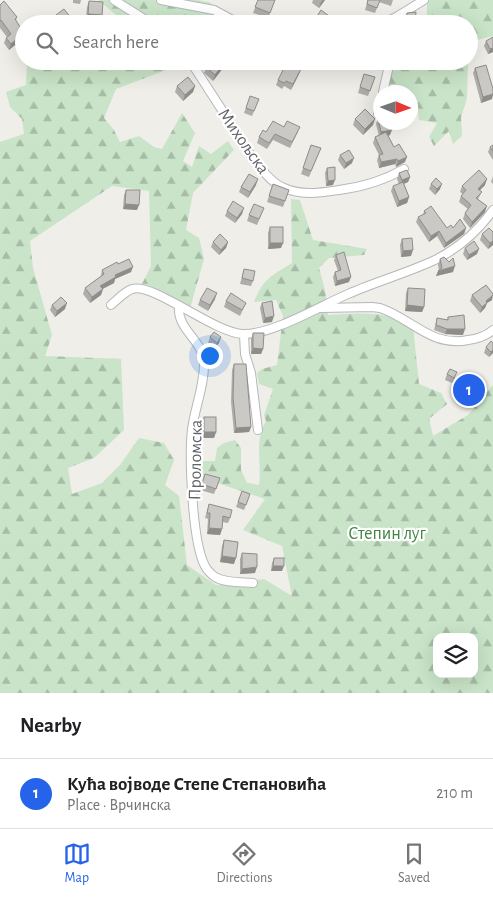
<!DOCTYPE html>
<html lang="en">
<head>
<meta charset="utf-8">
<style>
  body { margin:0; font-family:"Alegreya Sans",sans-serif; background:#f2f2f2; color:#202124 }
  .controls { position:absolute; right:15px; bottom:15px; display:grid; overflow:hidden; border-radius:10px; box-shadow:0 5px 20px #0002 }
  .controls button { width:45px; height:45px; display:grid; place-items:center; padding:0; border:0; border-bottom:1px solid #e0e0e0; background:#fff; color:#202124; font:25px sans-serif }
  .compass { position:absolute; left:373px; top:85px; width:45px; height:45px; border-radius:50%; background:#fff; box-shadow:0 5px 20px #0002; rotate:92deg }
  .you { position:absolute; left:209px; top:355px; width:18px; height:18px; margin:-12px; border:4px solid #fff; border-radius:50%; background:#1a73e8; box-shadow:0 0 0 8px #1a73e833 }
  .badge { display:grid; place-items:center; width:32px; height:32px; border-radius:50%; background:#2563eb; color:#fff; font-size:16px; font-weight:700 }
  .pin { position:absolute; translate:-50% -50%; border:2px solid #fff; box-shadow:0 1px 5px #0006 }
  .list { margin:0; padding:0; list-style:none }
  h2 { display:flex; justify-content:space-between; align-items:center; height:65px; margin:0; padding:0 20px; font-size:21px }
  h2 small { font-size:16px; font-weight:400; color:#757577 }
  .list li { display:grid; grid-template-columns:32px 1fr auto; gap:15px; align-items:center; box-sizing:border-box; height:70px; padding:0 20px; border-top:1px solid #e0e0e0 }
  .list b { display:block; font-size:19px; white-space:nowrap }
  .list p { margin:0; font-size:16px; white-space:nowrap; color:#757577 }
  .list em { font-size:16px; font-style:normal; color:#757577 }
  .icon { flex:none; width:28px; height:28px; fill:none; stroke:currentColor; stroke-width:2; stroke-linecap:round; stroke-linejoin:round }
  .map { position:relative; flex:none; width:493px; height:693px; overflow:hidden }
  .search { position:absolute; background:#fff; box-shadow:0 5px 20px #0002; left:15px; right:15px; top:15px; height:55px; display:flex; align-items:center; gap:12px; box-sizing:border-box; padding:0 18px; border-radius:28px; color:#757577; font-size:19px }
  .sheet { height:135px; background:#fff }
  nav { display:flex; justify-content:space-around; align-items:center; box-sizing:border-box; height:70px; border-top:1px solid #e0e0e0; background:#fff; font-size:14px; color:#757577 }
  nav a { display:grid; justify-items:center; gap:2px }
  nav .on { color:#2563eb }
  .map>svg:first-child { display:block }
</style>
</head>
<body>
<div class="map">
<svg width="493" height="693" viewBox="0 0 493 693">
  <defs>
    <pattern id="forest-firs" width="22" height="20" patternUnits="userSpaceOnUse" patternTransform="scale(1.25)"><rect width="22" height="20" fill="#c9e4c8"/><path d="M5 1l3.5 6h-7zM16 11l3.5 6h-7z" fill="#a7bca6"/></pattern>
  </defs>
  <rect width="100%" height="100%" fill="#f0eee8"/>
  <g fill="url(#forest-firs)" fill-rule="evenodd">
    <polygon points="98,0 197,0 209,2 233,20 221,24 127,24"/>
    <polygon points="427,0 493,0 493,36 477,40 469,59 469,24 427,24"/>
    <path d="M 27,61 L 190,61 L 116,89 L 104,118 L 114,130 L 120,142 L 139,136 L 154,147 L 162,149 L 182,113 L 195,133 L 183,161 L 192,167 L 199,146 L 211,154 L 228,141 L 234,150 L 193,193 L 186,230 L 199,238 L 204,259 L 189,312 L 140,288 L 151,266 L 149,191 L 112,186 L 30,241 L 33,268 L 52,335 L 45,356 L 121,359 L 124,430 L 94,458 L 68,468 L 72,494 L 102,483 L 120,465 L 139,438 L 164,443 L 174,460 L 165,485 L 179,496 L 187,565 L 216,585 L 264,579 L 292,596 L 282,546 L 243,530 L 265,499 L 197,476 L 203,461 L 215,461 L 217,448 L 224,443 L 235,440 L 241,448 L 241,470 L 247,483 L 259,485 C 262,463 254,440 266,421 L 264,415 L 273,389 L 259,384 L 257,373 L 262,369 L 277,365 L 283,316 L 276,300 L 254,302 C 263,279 271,276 292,263 L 291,199 L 300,200 L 313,240 L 367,249 L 364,255 L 329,258 L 319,268 L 325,290 L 328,315 C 357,313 387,310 413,326 L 419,384 L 441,393 L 447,404 L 429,419 L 433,436 L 468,415 L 493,385 L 493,693 L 0,693 L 0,142 L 24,134 L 22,119 L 10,107 L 6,92 L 26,85 ZM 437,637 L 474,637 L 474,674 L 437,674 Z"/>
    <path d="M 390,61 L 468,61 L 467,98 L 461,118 L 462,136 L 453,144 L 449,131 L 434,146 L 429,137 L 437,123 L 419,120 C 418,105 419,103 408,91 L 389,92 L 384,89 Z"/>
  </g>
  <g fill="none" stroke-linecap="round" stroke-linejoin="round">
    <defs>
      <g id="street">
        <polyline points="114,0 152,24"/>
        <polyline points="161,0 214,10 240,24"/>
        <polyline points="382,24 398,16 424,0"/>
        <path d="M 190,61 C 203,80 215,100 228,119 C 240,138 262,178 282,187 C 300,196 319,193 339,190 C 362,187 383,181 404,169"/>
        <polyline points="383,92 390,61"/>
        <polyline points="378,114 380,103"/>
        <path d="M 111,305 C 117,300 124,292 132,289 C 153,282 214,333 243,334 C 272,335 320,306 348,294 C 377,281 408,273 437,259 C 460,247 478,231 493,210"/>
        <path d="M 179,307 C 177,329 202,340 204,361 C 205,384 195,407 192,429 C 189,457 192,542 205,566 C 207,570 211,574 215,577 C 225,583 241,582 253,583"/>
        <path d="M 321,308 L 372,307 L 380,308 C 411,318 432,348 468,340 C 477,339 486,336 493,330"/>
        <polyline points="244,334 245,354 251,373 258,430"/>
      </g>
    </defs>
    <use href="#street" stroke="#b5b8bb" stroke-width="10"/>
    <use href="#street" stroke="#fff" stroke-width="8"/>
  </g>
  <g fill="#afada9">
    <polygon points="73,0 81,0 80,4 73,3"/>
    <polygon points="258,0 275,0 268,18 253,13"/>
    <polygon points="313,0 325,0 319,8 312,3"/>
    <polygon points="367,0 393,0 391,6 379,2 375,13 365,10 367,3"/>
    <polygon points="89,1 102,15 100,20 86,19 87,7"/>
    <polygon points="0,5 17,17 16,21 24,47 19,50 15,45 9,50 4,43 6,38 7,37 0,28"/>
    <polygon points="407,13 415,21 414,24 404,24 405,19"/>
    <polygon points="56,15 69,23 56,24 54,21"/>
    <polygon points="486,41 493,52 488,54 484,46"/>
    <polygon points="334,61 347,61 343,67"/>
    <polygon points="367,61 382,61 380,66"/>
    <polygon points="225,62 223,68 213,81 204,73 206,67"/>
    <polygon points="475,68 493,89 492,99 481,103 473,73"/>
    <polygon points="301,69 291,90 284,86 282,89 276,85 278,80"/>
    <polygon points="364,74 375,77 368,96 358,93"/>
    <polygon points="177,86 195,86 193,92 183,101 175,92"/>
    <polygon points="250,96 259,99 252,116 244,113"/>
    <polygon points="378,118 390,135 388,136 394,147 405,162 396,167 395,164 379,168 377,160 379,155 373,143 375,137 379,136 376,124"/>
    <polygon points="355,119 373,125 363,135 353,125"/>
    <polygon points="284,127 298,132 290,148 273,140 267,149 257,143 259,137 266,132"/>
    <polygon points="311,145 321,148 309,177 301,174"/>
    <polygon points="493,145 493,160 488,152 490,147"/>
    <polygon points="340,155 352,163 344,169 338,160"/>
    <polygon points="327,168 333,185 326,186 325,173"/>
    <polygon points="399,173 410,177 408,182 404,184 409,197 407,203 397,207 391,191 393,186 399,184 397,179"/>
    <polygon points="493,176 493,184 491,182"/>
    <polygon points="273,184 289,190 283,207 267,202"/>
    <polygon points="431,184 440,189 435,195 429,189"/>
    <polygon points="256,185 248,198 239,192 241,187"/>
    <polygon points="485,185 480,190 482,192 478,199 485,212 470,228 463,219 465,213 468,209 459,202 461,196 463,194 460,192 462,186"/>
    <polygon points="126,190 137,210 123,209 124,195"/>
    <polygon points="264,208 257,225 247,221 249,215"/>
    <polygon points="227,211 242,214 235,223 225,216"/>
    <polygon points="424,211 447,228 466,228 464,234 444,248 437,236 429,242 416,222 418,217 423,215"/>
    <polygon points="270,227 281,248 268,249 268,233"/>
    <polygon points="482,234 493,245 488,249 480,240"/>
    <polygon points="402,239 411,256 401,257 400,245"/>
    <polygon points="213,242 228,242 226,248 219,255 211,247"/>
    <polygon points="465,248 477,254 467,260 463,254"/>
    <polygon points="336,255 349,282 335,286 333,277 335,272 338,271 334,260"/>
    <polygon points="440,259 453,272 436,276 439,270 438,265"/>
    <polygon points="118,264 131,272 115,279 114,283 103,289 101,295 90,303 83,294 85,288 101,276 102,270"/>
    <polygon points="244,269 253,281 251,286 240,284"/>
    <polygon points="408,288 424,307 422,312 405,311 406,293"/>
    <polygon points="472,295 492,300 487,303 485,308 480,313 470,301"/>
    <polygon points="215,299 208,311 198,305 200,300"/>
    <polygon points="226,301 246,303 240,316 224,307"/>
    <polygon points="262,303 272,322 263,323 260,308"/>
    <polygon points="52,305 65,309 55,317 50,310"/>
    <polygon points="448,317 463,335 445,334 434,330 437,318 447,320"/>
    <polygon points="253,333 263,349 261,354 251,354 251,339"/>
    <polygon points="210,337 219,343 215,348 208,343"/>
    <polygon points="493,343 493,353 489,357 484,353 486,347"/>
    <polygon points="234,364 251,427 249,432 234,433 231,402 232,370"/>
    <polygon points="447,374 455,378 452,383 445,380"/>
    <polygon points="461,381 480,394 461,397 459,386"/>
    <polygon points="204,417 216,432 214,438 202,438 202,423"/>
    <polygon points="205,474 220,478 214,494 200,490"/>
    <polygon points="242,491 250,494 244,510 236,507"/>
    <polygon points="209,504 230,518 228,523 222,522 222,529 220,535 207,534 208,519 205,518"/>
    <polygon points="224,540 234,564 220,562 222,546"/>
    <polygon points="242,553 255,573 240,574 240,559"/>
    <polygon points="274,558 282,571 271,571 272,563"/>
  </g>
  <g fill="#8e8d8a">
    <polygon points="323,0 325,0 319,8 321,2"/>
    <polygon points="88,14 102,15 100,20 86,19"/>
    <polygon points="71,18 68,24 63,24"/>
    <polygon points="406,21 415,21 414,24 405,24"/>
    <polygon points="17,39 15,45 9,50 11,44"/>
    <polygon points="24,43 24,47 19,50 21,45"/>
    <polygon points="493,48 493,52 488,54 490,49"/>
    <polygon points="225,62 223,68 213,81 215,75"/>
    <polygon points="301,69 299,74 291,90 293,84"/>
    <polygon points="195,86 193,92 183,101 185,95"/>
    <polygon points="493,94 492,99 481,103 483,97"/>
    <polygon points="375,119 373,125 363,135 365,129"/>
    <polygon points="392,130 390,135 379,138 381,132"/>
    <polygon points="407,157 405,162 396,167 398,161"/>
    <polygon points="354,158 352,163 344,169 346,163"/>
    <polygon points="397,159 395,164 379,168 381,162"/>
    <polygon points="410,177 408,182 400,185 402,180"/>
    <polygon points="258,179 256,185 248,198 250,192"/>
    <polygon points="487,179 485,185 476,194 478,189"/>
    <polygon points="335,180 333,185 326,186 328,181"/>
    <polygon points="442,184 440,189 435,195 437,189"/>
    <polygon points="409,197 407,203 397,207 399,201"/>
    <polygon points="125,204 139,205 137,210 123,209"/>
    <polygon points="487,206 485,212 470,228 472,222"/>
    <polygon points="244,208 242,214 235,223 237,218"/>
    <polygon points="466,228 464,234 444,248 446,243"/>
    <polygon points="439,231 437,236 429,242 431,236"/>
    <polygon points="493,241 493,245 488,249 490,243"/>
    <polygon points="228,242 226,248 219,255 221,250"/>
    <polygon points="270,243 283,243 281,248 268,249"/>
    <polygon points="479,249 477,254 467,260 469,255"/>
    <polygon points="413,250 411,256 401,257 403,251"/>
    <polygon points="455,266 453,272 436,276 438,271"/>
    <polygon points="133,267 131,272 115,279 114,283 98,291 100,286 115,275"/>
    <polygon points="351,277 349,282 335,286 337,281"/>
    <polygon points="103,289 101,295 90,303 92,297"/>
    <polygon points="217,293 215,299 208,311 210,305"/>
    <polygon points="493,295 492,300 487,303 485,308 480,313 482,307 486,301"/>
    <polygon points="67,303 65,309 55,317 57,311"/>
    <polygon points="407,305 424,307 422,312 405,311"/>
    <polygon points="274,316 272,322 263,323 265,318"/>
    <polygon points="447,329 465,329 463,335 445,334"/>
    <polygon points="221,337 219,343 215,348 217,343"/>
    <polygon points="253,348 263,349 261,354 251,354"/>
    <polygon points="493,350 493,353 489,357 491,352"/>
    <polygon points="482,388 480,394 461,397 463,392"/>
    <polygon points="251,427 249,432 234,433 236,428"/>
    <polygon points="204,432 216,432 214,438 202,438"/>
    <polygon points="209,528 222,529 220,535 207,534"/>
    <polygon points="222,556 236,558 234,564 220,562"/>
    <polygon points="273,566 284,566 282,571 271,571"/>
    <polygon points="257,567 255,573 240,574 242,569"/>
  </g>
  <g fill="#cbc9c5" stroke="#8e8d8a">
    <polygon points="258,0 275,0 270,13 255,7"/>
    <polygon points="368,0 380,0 377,8 367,4"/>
    <polygon points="4,1 17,17 15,19 24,33 24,43 21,45 17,39 11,44 6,38 11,34 1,20 0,21 0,5"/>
    <polygon points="89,1 103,2 102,15 88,14"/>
    <polygon points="64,9 71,18 63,24 56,15"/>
    <polygon points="321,10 332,18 328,24 318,24 314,21"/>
    <polygon points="416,12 415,21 406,21 407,13"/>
    <polygon points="493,37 493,48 490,49 486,41"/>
    <polygon points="210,61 223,61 225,62 215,75 206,67"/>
    <polygon points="287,62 301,69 293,84 286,81 284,83 278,80"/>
    <polygon points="486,65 493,89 493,94 483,97 475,68"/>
    <polygon points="364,74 375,77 370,91 360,87"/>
    <polygon points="188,77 195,86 185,95 177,86"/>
    <polygon points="250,96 259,99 254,111 246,108"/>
    <polygon points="365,109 375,119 365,129 355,119"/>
    <polygon points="378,118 380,118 380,122 390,122 392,130 381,132"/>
    <polygon points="273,121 284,127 287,121 300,127 292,142 275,134 269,143 259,137 263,130 266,132"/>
    <polygon points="386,132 394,147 399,144 407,157 398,161 397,159 381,162 379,155 383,154 375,137"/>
    <polygon points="311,145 321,148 311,171 303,168"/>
    <polygon points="493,145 493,151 490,147"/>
    <polygon points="349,150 354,158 346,163 340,155"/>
    <polygon points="335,167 335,180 328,181 327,168"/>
    <polygon points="407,170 410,177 402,180 399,173"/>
    <polygon points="479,170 487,179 478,189 482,192 476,198 487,206 472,222 465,213 471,205 461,196 466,190 462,186"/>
    <polygon points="249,174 258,179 250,192 241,187"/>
    <polygon points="436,178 442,184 437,189 431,184"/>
    <polygon points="403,182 409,197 399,201 393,186"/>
    <polygon points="273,184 289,190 285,201 269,196"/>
    <polygon points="126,190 140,190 139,205 125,204"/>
    <polygon points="233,201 244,208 237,218 227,211"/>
    <polygon points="254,204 264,208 259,219 249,215"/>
    <polygon points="431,206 447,228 451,225 453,228 460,219 466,228 446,243 439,231 431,236 418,217 426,213 424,211"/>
    <rect x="270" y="227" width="13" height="16"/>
    <polygon points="489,228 493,232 493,241 490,243 482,234"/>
    <polygon points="220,234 228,242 221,250 213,242"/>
    <polygon points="412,238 413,250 403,251 402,239"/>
    <polygon points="474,241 479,249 469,255 465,248"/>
    <polygon points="344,252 351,277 337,281 335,272 341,270 336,255"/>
    <polygon points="444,257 449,262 453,258 455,266 438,271 442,268 440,259"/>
    <polygon points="129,259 133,267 115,275 116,277 100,286 103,289 92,297 85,288 104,274 102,270 117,262 118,264"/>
    <polygon points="244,269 255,271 253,281 242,278"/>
    <polygon points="486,285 493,294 493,295 486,301 487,303 482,307 472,295"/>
    <polygon points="207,288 217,293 210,305 200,300"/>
    <polygon points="408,288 425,289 424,307 407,305"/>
    <polygon points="231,293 246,303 242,310 226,301"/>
    <polygon points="61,297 67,303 57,311 52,305"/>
    <polygon points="272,301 274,316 265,318 262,303"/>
    <polygon points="464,315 465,329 447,329 436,325 437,318 448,320 448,317"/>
    <polygon points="214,332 221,337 217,343 210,337"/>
    <polygon points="253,333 264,333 263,349 253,348"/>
    <polygon points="491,341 493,343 493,350 491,352 486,347"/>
    <polygon points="234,364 246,364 251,427 236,428 233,397"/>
    <polygon points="450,369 457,372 454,378 447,374"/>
    <polygon points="479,377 482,388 463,392 461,381"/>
    <rect x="204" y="417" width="12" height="15"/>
    <polygon points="205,474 220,478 216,489 202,484"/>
    <polygon points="242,491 250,494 246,505 238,502"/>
    <polygon points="209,504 232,510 230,518 223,516 222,529 209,528 210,513 207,513"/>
    <polygon points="224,540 238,542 236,558 222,556"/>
    <polygon points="242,553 257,554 257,567 242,569"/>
    <polygon points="274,558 284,558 284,566 273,566"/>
  </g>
  <g text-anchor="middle" stroke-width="4.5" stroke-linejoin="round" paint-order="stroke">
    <g font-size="18" fill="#606367" stroke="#fff">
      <text transform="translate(244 141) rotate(55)" y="6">Михољска</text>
      <text transform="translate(195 460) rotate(-89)" y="6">Проломска</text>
    </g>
    <g font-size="18" fill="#418542" stroke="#fff">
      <text x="387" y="539">Степин луг</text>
    </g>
  </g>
</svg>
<div class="controls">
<button><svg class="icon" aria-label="layers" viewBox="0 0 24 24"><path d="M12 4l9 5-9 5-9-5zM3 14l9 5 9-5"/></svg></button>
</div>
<svg class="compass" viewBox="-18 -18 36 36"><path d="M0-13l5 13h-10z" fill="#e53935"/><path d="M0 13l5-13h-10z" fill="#757577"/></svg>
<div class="you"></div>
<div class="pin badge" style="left:469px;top:390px">1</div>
<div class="search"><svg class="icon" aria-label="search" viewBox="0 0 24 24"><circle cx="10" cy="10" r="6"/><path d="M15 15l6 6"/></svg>Search here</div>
</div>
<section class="sheet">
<h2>Nearby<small></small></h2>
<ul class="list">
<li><span class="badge">1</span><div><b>Кућа војводе Степе Степановића</b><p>Place · Врчинска</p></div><em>210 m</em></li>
</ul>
</section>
<nav>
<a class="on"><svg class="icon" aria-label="map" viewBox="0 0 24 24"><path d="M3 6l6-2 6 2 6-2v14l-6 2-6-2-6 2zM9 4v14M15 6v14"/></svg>Map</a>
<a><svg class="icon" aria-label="directions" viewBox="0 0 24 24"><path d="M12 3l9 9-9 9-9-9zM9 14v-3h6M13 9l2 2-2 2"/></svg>Directions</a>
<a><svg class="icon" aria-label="saved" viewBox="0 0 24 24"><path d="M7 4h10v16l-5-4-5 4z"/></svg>Saved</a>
</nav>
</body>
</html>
